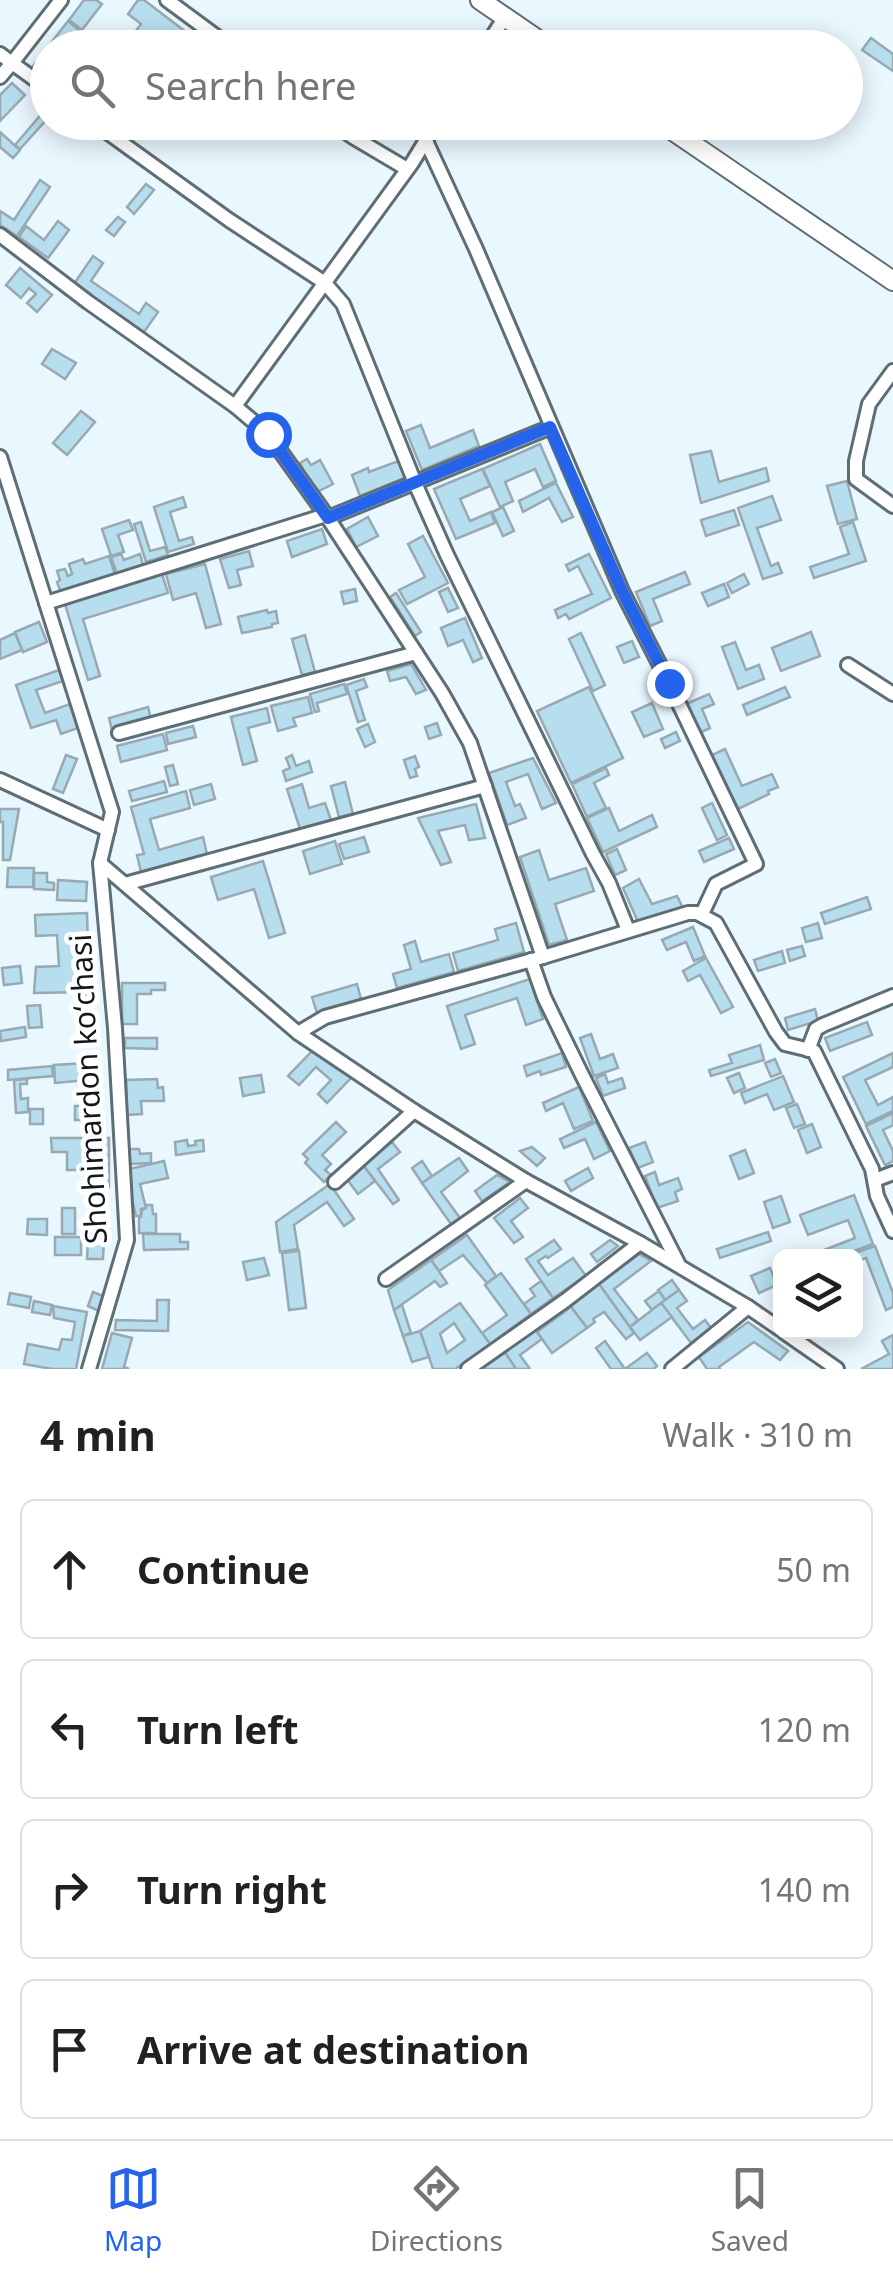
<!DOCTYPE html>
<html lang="en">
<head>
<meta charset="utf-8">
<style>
  body { margin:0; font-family:"Noto Sans",sans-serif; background:#f6f6f6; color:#202124 }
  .controls { position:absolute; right:30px; bottom:30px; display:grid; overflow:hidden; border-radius:15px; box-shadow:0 5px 25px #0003 }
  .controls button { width:90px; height:90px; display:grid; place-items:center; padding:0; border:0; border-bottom:2px solid #e0e0e0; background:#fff; color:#202124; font:50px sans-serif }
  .stop { position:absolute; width:30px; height:30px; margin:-22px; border:8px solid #2563eb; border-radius:50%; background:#fff }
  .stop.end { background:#2563eb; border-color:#fff; box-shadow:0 2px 10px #0008 }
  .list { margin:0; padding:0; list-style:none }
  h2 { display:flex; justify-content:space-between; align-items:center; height:130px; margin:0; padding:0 40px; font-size:42px }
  h2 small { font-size:32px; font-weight:400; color:#757577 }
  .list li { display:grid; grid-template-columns:65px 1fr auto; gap:30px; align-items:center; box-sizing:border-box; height:140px; margin:0 20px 20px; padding:0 20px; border:2px solid #e0e0e0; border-radius:15px }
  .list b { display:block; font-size:38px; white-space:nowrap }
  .list em { font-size:32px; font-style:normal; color:#757577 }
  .icon { flex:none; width:55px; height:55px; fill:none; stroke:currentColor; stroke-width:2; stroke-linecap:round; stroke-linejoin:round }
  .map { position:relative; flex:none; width:893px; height:1369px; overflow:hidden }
  .search { position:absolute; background:#fff; box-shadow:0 5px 25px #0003; left:30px; right:30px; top:30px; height:110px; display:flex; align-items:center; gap:25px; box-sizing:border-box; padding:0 35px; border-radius:55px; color:#757577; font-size:38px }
  .sheet { height:770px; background:#fff }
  nav { display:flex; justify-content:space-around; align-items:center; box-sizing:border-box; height:140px; border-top:2px solid #e0e0e0; background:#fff; font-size:28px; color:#757577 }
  nav a { display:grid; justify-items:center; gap:5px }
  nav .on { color:#2563eb }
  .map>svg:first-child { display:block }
</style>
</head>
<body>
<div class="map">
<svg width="893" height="1369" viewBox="0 0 893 1369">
  <rect width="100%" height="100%" fill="#e9f7fe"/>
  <g fill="#b7deef" stroke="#98a9b1" stroke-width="2.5" fill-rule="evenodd">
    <polygon points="84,0 96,0 102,4 82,30 69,20"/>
    <polygon points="138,0 144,0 186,32 178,43 163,32 150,48 123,48 141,24 128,14"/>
    <polygon points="68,21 86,36 80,44 72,38 64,48 48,48 48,77 33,66"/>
    <polygon points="871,38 893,54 893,71 862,50"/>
    <polygon points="12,83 25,95 0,121 0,95"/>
    <polygon points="44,111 48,114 48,118 20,149 15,145"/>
    <polygon points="0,132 20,150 13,158 0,147"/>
    <polygon points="40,180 50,187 17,236 0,225 0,211 14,220"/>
    <polygon points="146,184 154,190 134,214 127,207"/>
    <polygon points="118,217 125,222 114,236 106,230"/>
    <polygon points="58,221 69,230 48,258 19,237 26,226 44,240"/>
    <polygon points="93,256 103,263 91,281 139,314 146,303 158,312 144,332 74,284"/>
    <polygon points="20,268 52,295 37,312 27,303 36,294 29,288 21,298 6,285"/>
    <polygon points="52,349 76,363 65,379 42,364"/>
    <polygon points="81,411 95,422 67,455 53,443"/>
    <polygon points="421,425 430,448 473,430 479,446 422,470 406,431"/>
    <polygon points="540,444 556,481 543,487 535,469 505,482 513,501 500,507 483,469"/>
    <polygon points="711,451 719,482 766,468 769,481 701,503 690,455"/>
    <polygon points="307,459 311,465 320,460 333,484 315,493 300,463"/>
    <polygon points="401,460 407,477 360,496 352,475 368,468 369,472"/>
    <polygon points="482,469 490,486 460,499 470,521 491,512 495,523 456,539 434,489"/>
    <polygon points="847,481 857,519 838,524 827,486"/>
    <polygon points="556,483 573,517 562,522 549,498 523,512 519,501"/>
    <polygon points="772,496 781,520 757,528 771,566 778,563 782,573 763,579 738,508"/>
    <polygon points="183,497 186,507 170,512 179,541 192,537 194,544 168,552 154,507"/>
    <polygon points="503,507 514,531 503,536 492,512"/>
    <polygon points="734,510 739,525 706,536 701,520"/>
    <polygon points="368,517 378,536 356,547 347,529"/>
    <polygon points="129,520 133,530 118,535 124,552 111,556 102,529"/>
    <polygon points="141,522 150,551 165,547 168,555 146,562 134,524"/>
    <polygon points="853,522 866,561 814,578 810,567 849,554 840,527"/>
    <polygon points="322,529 327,544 292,557 287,541"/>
    <polygon points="423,536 448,583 407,604 399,590 425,577 408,544"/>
    <polygon points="249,551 253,566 237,570 241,585 229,588 220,559"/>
    <polygon points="121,554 124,560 140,554 143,565 117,574 111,557"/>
    <polygon points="589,554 611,598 569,619 566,614 558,618 555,610 592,594 578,566 569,571 566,565"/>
    <polygon points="109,556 115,574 61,593 57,582 60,580 57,571 65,569 68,576 72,574 69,564 83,559 85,564"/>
    <polygon points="205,564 221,624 206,628 196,593 173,600 166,574"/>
    <polygon points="685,572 690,584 653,599 662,621 650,626 636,592"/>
    <polygon points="162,574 168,593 83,619 100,676 88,680 65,604"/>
    <polygon points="744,574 749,584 732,593 727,583"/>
    <polygon points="724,584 729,597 708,606 702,593"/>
    <polygon points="448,588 458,608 448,612 439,592"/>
    <polygon points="355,589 357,601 344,604 341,592"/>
    <polygon points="396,593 421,632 415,636 390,597"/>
    <polygon points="267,610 268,613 276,611 278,623 272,624 272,627 242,633 238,617"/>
    <polygon points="465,618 482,658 473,662 463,640 448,646 441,628"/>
    <polygon points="39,622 47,642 23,652 15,632"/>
    <polygon points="811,632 820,656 781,671 772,648"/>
    <polygon points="15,633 22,650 0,659 0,640"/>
    <polygon points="581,633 605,685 593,691 569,639"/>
    <polygon points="305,635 315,672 302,675 292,639"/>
    <polygon points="632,641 639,657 624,663 617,647"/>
    <polygon points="735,642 746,670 759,665 764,679 738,689 722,647"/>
    <polygon points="411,664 426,690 416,694 406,677 390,681 387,671"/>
    <polygon points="59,670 63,681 36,690 45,713 70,704 78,728 61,734 56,720 31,728 16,685"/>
    <polygon points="364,679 367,687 356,691 365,720 358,722 346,685"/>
    <polygon points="344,684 347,694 317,703 319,711 315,712 310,694"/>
    <polygon points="589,687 623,758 571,783 537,711"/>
    <polygon points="785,687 790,697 747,715 743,705"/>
    <polygon points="709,694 714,704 702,709 710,728 699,733 686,704"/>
    <polygon points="308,697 312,713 293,718 296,726 278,731 271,706"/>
    <polygon points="652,703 663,729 644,737 632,712"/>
    <polygon points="148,707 151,719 112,730 109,718"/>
    <polygon points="267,708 270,722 248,728 257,761 243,765 231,717"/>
    <polygon points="437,723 441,735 429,739 425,727"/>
    <polygon points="368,724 375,742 365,747 357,729"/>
    <polygon points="193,726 196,737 168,744 166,733"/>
    <polygon points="676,732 680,741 665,748 661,739"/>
    <polygon points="163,734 167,750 121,762 117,746"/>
    <polygon points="725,749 742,786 772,774 778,787 768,791 769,794 738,809 712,755"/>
    <polygon points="66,755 77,759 63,793 53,789"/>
    <polygon points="292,755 296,766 309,761 312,772 286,781 283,771 290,768 286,758"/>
    <polygon points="415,756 419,767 415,769 417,776 410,778 404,760"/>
    <polygon points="533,758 556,803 542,809 528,774 506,782 515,806 520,804 526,818 507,825 489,773"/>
    <polygon points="173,765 178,784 170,786 165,767"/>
    <polygon points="606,768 609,775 594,783 606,808 587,817 572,784"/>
    <polygon points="164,781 167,792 132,801 129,791"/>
    <polygon points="345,782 353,814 339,817 331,786"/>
    <polygon points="211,784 215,799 194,805 190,790"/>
    <polygon points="302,784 309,808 325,803 331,820 300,829 287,789"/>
    <polygon points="186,791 190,808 150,819 159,850 203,837 207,854 141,872 137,855 144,854 131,807"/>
    <polygon points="712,803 727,835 717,840 702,808"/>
    <polygon points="476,804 485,838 469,840 465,825 438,831 451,862 441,865 418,818"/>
    <polygon points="609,808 619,831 652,815 657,827 603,852 587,818"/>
    <polygon points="0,809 19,809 10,860 3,860 3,822 0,822"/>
    <polygon points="364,837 369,852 344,859 339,844"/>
    <polygon points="729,838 734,849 704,862 699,851"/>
    <polygon points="335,841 342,864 310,874 303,851"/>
    <polygon points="617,849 626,870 615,875 606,854"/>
    <polygon points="539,850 549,880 586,868 594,891 555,904 567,940 549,945 520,857"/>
    <polygon points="263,861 285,933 269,938 254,889 218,900 211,877"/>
    <polygon points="8,868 34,868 33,887 7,887"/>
    <polygon points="34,873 47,873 47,882 54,883 54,890 34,889"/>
    <polygon points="639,879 652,904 677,896 683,908 638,922 623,888"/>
    <polygon points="58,880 87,882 86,901 57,900"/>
    <polygon points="867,897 871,909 825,924 821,913"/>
    <polygon points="87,913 89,976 93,976 94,1000 85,1000 85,992 34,993 36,967 59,966 57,935 36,936 35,915"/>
    <polygon points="516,923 524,952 458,971 453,953 498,940 495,929"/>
    <polygon points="818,923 822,938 806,942 802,928"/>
    <polygon points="693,927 705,956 694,961 686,942 667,950 662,940"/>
    <polygon points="415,941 421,962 449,954 454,972 397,988 393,974 411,969 404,945"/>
    <polygon points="802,946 805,956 790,961 787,950"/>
    <polygon points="782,951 785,963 758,971 754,960"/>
    <polygon points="706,958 733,1007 721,1013 700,975 688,981 683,971"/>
    <polygon points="20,966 22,983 4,985 2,968"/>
    <polygon points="530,979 543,1019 526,1025 517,998 465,1015 475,1044 461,1049 447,1006"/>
    <polygon points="122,983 165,983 165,990 151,990 151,994 137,994 137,1024 122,1024"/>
    <polygon points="357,984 361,999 317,1013 312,997"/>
    <polygon points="40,1005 42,1027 29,1028 27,1006"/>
    <polygon points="815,1009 818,1021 788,1030 785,1018"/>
    <polygon points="867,1022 872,1035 830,1051 825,1038"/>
    <polygon points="25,1027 26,1037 1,1041 0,1031"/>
    <polygon points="591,1034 600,1059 613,1054 618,1068 594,1076 580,1038"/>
    <polygon points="125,1038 157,1038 157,1049 125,1048"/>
    <polygon points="760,1045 764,1060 711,1076 709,1070 732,1063 729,1055"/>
    <polygon points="317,1046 351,1078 327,1103 318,1094 331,1080 316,1067 299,1085 288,1076"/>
    <polygon points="562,1053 566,1067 541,1075 540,1071 527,1076 524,1066"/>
    <polygon points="893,1053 893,1067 865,1080 878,1105 893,1097 893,1111 866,1124 843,1077"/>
    <polygon points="775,1059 781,1073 771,1077 765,1063"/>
    <polygon points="87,1063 88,1080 55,1083 54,1065"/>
    <polygon points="52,1066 53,1076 8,1080 8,1070"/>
    <polygon points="739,1073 745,1088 734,1093 727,1078"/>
    <polygon points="605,1074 608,1083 622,1078 625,1088 603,1096 596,1078"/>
    <polygon points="261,1075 264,1092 243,1096 240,1078"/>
    <polygon points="783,1076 794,1102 774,1110 767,1094 745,1103 741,1093"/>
    <polygon points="27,1079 27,1084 20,1084 21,1099 28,1098 28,1112 16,1113 14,1080"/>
    <polygon points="157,1079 158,1088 163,1087 164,1101 141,1101 142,1114 127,1115 126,1080"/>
    <polygon points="579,1087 593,1121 574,1129 563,1103 546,1111 543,1103"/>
    <polygon points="797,1104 805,1124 794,1128 786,1108"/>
    <rect x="75" y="1106" width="20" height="14"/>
    <rect x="30" y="1109" width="13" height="15"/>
    <polygon points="893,1113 893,1125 883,1130 893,1151 893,1161 885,1165 866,1126"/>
    <polygon points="336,1122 346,1132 322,1155 331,1164 325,1170 331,1175 324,1182 305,1163 308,1159 303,1154"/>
    <polygon points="596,1122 610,1151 594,1159 585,1139 564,1148 560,1139"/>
    <polygon points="812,1124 821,1147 807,1153 798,1130"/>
    <polygon points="51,1138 109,1138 109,1187 88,1188 88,1170 67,1170 67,1152 52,1152"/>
    <polygon points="187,1140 188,1146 196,1145 195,1141 203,1140 204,1151 176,1155 175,1142"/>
    <polygon points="392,1142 400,1152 378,1169 399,1200 393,1204 363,1165"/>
    <polygon points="645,1142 653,1162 638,1168 629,1148"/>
    <polygon points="532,1147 545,1158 537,1166 520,1151"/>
    <polygon points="129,1149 139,1149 140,1154 151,1153 151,1163 130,1164"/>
    <polygon points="745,1150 754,1173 739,1179 730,1156"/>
    <polygon points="459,1158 468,1171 441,1192 460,1218 451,1224 422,1183"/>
    <polygon points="164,1161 168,1178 140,1184 146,1208 141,1209 141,1216 136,1216 125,1170"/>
    <polygon points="422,1161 432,1176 422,1183 412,1168"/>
    <polygon points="363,1165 375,1181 358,1194 346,1178"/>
    <polygon points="588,1168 593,1178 571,1191 565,1181"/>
    <polygon points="655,1172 659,1185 678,1178 682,1189 675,1192 678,1201 657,1208 645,1176"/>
    <polygon points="497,1175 510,1182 482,1201 475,1191"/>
    <polygon points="330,1184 354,1219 344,1226 327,1202 294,1225 298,1249 280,1252 276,1222"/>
    <polygon points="854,1195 873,1244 841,1256 815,1256 814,1254 855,1238 848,1220 808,1235 800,1215"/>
    <polygon points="781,1196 790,1222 773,1228 764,1202"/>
    <polygon points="520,1198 528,1208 511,1221 523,1237 514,1243 494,1218"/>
    <polygon points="146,1205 152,1205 153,1214 156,1214 156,1233 139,1233 139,1217 141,1217 142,1210 146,1208"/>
    <rect x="62" y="1208" width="13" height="26"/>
    <polygon points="28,1219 47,1219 47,1235 27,1234"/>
    <polygon points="768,1232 771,1241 720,1258 717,1249"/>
    <polygon points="143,1234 180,1234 180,1242 188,1242 188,1249 144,1250"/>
    <polygon points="467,1235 496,1276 487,1283 463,1255 439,1271 431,1260"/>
    <rect x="55" y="1237" width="26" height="18"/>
    <polygon points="88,1239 104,1240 103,1259 87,1259"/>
    <polygon points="554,1240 561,1249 548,1258 546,1256 538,1261 548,1275 573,1258 586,1276 553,1298 526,1259"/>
    <polygon points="610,1240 618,1246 597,1262 591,1254"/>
    <polygon points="875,1246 893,1293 893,1307 886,1310 866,1258 856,1262 856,1256 846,1256"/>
    <polygon points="299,1251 306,1308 289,1310 282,1253"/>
    <polygon points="639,1254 651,1261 614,1289 638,1320 630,1327 599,1284"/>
    <polygon points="264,1258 269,1275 247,1280 243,1262"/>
    <polygon points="431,1260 447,1283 440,1287 435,1281 394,1310 388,1290"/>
    <polygon points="770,1268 777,1285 759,1293 751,1276"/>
    <polygon points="501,1273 531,1314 490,1344 482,1333 507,1315 485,1285"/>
    <polygon points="672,1280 679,1290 665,1300 658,1290"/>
    <polygon points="541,1281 553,1298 531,1314 524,1304 535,1296 530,1289"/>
    <polygon points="599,1284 634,1333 626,1339 604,1312 593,1319 595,1322 587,1328 570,1305"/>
    <polygon points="679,1290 687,1301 677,1308 693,1329 705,1320 711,1328 691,1343 661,1303"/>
    <polygon points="659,1291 665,1300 652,1310 645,1301"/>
    <polygon points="93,1292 105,1297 99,1311 88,1306"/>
    <polygon points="10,1293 31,1297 29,1308 8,1304"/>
    <polygon points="157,1300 169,1300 168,1331 115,1330 116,1320 157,1321"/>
    <polygon points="34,1301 52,1305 50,1315 32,1312"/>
    <path d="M 460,1303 L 490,1344 L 455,1369 L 433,1369 L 420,1331 ZM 454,1323 L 465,1340 L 447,1353 L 440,1334 Z"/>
    <polygon points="661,1303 672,1317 640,1340 630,1327"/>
    <polygon points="402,1305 411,1333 403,1336 394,1310"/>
    <polygon points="53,1306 87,1312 76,1369 52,1369 24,1364 28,1344 59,1350 62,1339 72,1340 75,1322 54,1318"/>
    <polygon points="571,1307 587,1328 552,1353 537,1332"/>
    <polygon points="748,1322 788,1351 780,1360 754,1342 719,1367 720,1369 707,1369 699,1357"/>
    <polygon points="535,1329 542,1339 520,1355 530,1369 516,1369 504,1351"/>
    <polygon points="420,1331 429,1357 412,1362 403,1336"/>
    <polygon points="112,1333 132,1338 124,1367 129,1369 102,1369"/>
    <polygon points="893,1335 893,1369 861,1369 889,1354 882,1341"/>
    <polygon points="605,1341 625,1369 647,1353 657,1366 653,1369 611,1369 596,1348"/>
    <polygon points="504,1351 516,1369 479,1369"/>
  </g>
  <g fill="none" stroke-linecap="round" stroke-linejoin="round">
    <defs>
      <g id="minor">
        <polyline points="167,0 232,48"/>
        <polyline points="485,48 505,17"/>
        <polyline points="0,54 12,63 61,0"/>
        <polyline points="0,77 12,63 48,89"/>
        <polyline points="93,122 229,220 325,283 343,304 415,483 447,555 593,854 609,883 628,930"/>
        <polyline points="332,122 353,137 407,169"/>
        <polyline points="426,141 476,249 622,591 669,683 756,864 716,884 702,914"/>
        <polyline points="0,235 88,302 235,406 412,163 437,122"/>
        <polyline points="893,371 869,404 856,461 856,479 893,506"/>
        <polyline points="235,406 268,434 326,515 442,693 470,743 543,957"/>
        <polyline points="0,457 112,812 100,863 115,1028 127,1240 89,1369"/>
        <polyline points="328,518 551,427"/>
        <polyline points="46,603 326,515"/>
        <polyline points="848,665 893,694"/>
        <polyline points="119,733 416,653"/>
        <polyline points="0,780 108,830"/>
        <polyline points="100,863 298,1033 414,1111 526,1181 640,1243 748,1307 780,1329"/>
        <polyline points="125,884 485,786"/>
        <polyline points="531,960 544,997 582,1075 678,1263"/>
        <polyline points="298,1033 325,1017 543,957 688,913 697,913 716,923 776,1032 785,1044 814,1051 872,1169 877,1196 893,1231"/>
        <polyline points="808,1050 816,1029 823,1025 893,996"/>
        <polyline points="875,1180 893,1173"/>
        <polyline points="335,1182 414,1111"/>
        <polyline points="386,1279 526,1181"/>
        <polyline points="784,1332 837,1369"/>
        <polyline points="468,1369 566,1300 640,1243"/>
        <polyline points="672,1369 748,1307"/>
      </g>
      <g id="major">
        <polyline points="480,0 550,48"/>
        <polyline points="660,122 893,281"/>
      </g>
    </defs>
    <use href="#minor" stroke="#5e6e74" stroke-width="18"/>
    <use href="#major" stroke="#5e6e74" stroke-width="22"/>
    <use href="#minor" stroke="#fff" stroke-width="12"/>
    <use href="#major" stroke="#fff" stroke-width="18"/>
  </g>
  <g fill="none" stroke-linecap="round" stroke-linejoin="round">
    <polyline stroke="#2563eb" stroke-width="12" points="268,434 328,518 550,427 622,591 669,683"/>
  </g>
  <g text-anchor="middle" stroke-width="10" stroke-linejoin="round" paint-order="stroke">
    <g font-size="30" fill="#11171a" stroke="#fff">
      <text transform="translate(89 1089) rotate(-93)" y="10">Shohimardon koʻchasi</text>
    </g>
  </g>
</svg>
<div class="controls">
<button><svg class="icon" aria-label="layers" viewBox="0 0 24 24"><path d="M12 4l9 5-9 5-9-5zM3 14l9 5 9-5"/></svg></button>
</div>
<div class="stop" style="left:268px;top:434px"></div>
<div class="stop end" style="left:669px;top:683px"></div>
<div class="search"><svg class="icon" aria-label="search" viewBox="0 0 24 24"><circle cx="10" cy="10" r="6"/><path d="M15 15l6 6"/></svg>Search here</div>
</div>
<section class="sheet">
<h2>4 min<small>Walk · 310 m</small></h2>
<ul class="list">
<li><svg class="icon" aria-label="ahead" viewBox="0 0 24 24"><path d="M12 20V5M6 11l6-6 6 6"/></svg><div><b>Continue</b></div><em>50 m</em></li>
<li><svg class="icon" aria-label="left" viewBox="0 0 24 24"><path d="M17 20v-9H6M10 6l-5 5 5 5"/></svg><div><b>Turn left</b></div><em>120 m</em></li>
<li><svg class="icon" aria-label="right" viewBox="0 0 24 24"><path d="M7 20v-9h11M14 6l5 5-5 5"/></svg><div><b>Turn right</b></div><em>140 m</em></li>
<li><svg class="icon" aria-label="arrive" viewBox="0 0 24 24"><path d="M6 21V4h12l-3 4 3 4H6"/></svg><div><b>Arrive at destination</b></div></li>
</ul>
</section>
<nav>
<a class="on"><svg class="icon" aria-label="map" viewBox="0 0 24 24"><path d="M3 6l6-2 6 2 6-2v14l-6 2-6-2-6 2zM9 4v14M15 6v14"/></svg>Map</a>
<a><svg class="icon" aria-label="directions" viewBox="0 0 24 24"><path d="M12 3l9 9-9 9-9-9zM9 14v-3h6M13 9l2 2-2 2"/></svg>Directions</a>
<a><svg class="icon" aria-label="saved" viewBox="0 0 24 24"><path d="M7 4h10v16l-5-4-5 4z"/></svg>Saved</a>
</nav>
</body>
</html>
